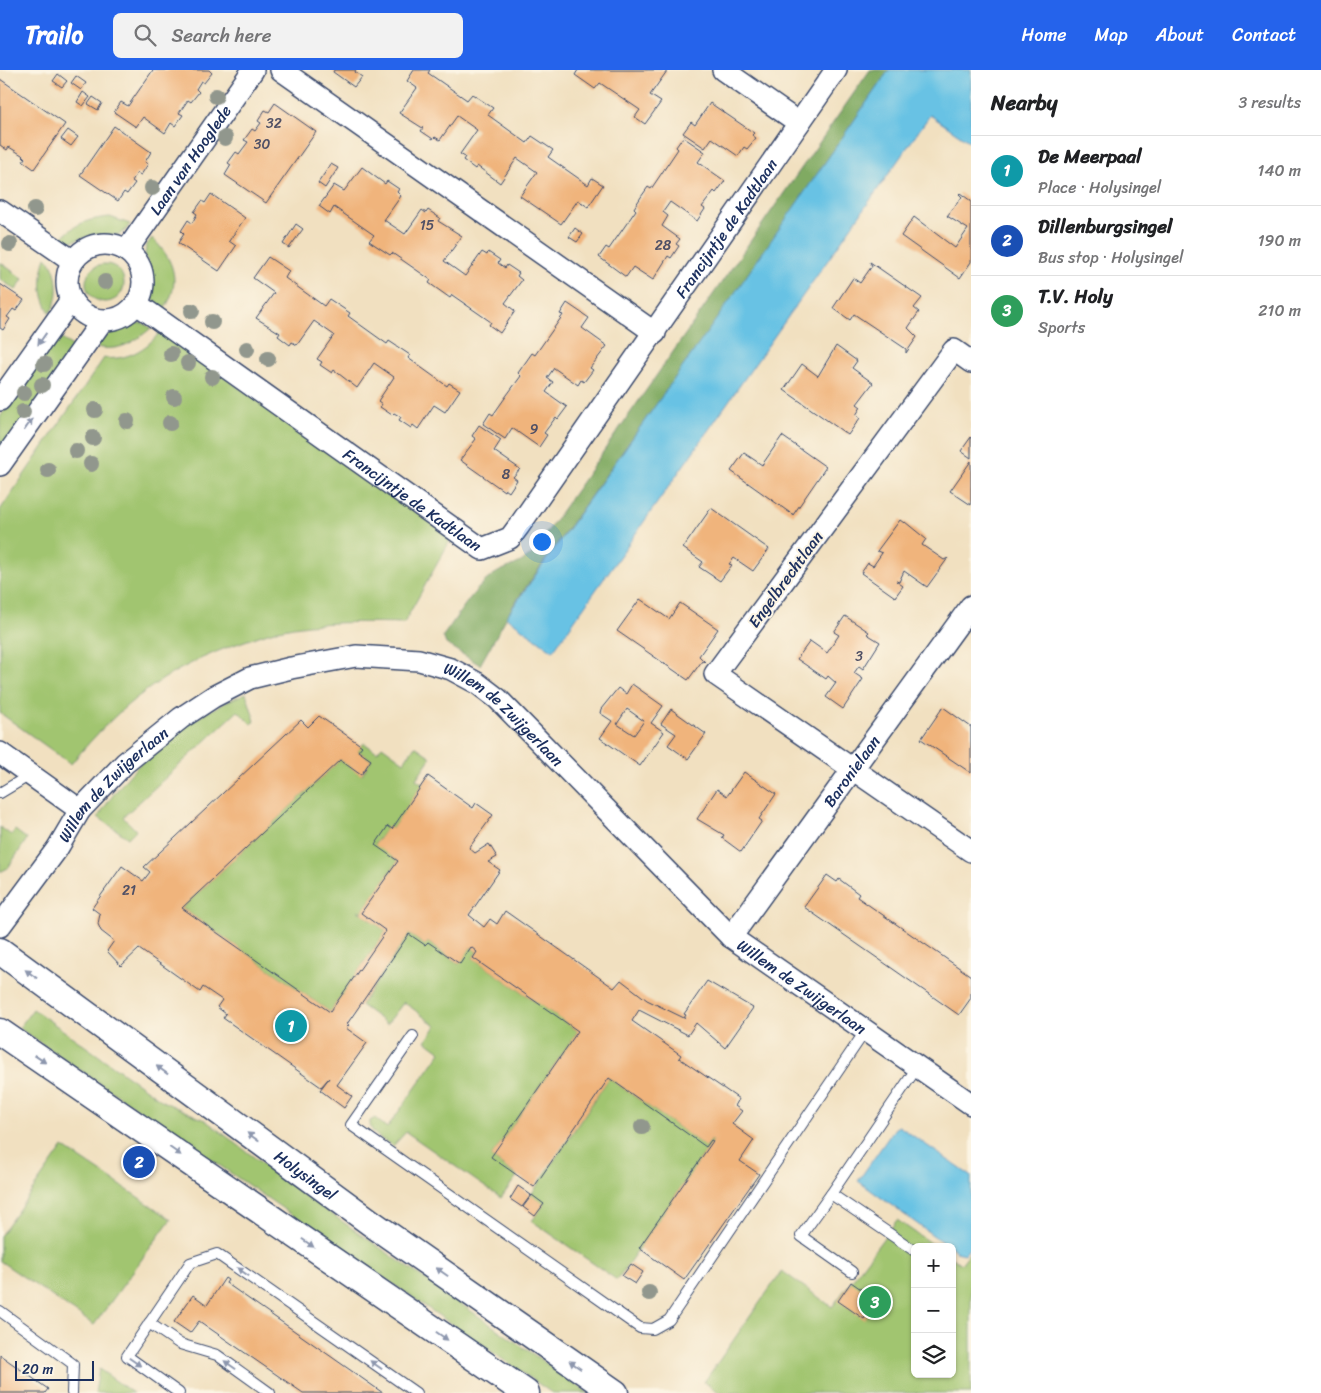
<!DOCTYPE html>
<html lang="en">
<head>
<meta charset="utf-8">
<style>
  body { margin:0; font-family:Sriracha,sans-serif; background:#f2f2f2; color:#202124 }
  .controls { position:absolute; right:15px; bottom:15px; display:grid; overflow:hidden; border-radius:8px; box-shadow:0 1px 4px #0004 }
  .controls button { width:45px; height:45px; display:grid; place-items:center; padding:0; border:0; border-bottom:1px solid #e0e0e0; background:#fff; color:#202124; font:25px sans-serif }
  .scale { position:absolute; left:15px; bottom:12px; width:79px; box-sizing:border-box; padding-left:5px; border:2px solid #1b2f5e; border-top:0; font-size:14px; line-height:18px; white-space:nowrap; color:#1b2f5e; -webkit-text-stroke:4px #fcf5e5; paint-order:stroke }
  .you { position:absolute; left:541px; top:471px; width:18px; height:18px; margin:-12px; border:4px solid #fff; border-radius:50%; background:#1a73e8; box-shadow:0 0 0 8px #1a73e833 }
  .badge { display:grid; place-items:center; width:32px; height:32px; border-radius:50%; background:#2563eb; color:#fff; font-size:16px; font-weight:700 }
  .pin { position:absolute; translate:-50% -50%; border:2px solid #fff; box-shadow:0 1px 5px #0006 }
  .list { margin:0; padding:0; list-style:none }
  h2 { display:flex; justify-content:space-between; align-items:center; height:65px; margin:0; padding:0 20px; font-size:21px }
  h2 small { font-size:16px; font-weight:400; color:#757577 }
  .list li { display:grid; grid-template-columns:32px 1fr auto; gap:15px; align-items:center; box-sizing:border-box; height:70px; padding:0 20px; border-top:1px solid #e0e0e0 }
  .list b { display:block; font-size:19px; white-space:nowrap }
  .list p { margin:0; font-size:16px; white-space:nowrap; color:#757577 }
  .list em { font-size:16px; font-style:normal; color:#757577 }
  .icon { flex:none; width:28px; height:28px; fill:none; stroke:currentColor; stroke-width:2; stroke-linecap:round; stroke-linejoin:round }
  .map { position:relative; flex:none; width:971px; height:1323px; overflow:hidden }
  header { display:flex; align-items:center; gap:30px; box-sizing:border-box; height:70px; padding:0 25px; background:#2563eb; color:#fff }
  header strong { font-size:24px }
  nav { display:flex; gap:28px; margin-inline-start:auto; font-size:18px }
  .search { width:350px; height:45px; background:#f2f2f2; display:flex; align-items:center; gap:12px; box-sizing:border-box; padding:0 18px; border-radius:8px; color:#757577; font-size:19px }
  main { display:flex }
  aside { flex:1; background:#fff }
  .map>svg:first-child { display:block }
</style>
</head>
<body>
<header>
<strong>Trailo</strong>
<div class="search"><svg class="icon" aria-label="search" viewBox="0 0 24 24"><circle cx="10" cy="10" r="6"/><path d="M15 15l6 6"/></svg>Search here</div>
<nav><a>Home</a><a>Map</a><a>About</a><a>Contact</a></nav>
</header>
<main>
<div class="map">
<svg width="971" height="1323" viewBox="0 0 971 1323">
  <rect width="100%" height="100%" fill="#fcf5e5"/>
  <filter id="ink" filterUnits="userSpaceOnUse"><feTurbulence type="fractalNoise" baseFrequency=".02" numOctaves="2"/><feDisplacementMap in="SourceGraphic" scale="10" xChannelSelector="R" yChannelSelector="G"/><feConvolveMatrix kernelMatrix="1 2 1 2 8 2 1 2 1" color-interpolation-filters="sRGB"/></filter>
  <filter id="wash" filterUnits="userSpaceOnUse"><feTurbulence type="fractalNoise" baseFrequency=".0096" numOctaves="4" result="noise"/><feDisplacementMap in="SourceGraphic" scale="20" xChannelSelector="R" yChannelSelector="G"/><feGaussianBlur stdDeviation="1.12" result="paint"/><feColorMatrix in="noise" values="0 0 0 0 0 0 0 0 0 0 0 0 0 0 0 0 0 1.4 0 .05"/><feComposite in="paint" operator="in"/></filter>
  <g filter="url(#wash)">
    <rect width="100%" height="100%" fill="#f1e0c0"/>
    <g fill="#a1c56f" stroke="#5e7a66">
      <path d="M 110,147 L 130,154 L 125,161 L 118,165 L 93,165 L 69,172 L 61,169 C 75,153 89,149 110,147 Z"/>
      <path d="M 152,168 C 175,190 182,214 163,241 L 152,227 L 153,207 L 145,185 L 146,176 Z"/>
      <path d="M 46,187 C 59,198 61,229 50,243 C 39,224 40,208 46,187 Z"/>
      <polygon points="0,192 23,209 16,220 0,209"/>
      <circle cx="105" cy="213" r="19"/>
      <path d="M 134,253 L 143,253 L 151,258 C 134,273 118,282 96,277 C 105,261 119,262 134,253 Z"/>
      <path d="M 160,262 L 452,467 L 404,553 C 364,552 318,551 278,560 C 266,563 254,568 242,572 C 166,599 122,632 71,694 L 0,643 L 0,440 L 104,288 C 126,291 147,279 160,262 Z"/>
      <polygon points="57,266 74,277 0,383 0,347"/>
      <path d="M 246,623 L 255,651 L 251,654 L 238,641 L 123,747 L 136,760 L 128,768 L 98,747 C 135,689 183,650 246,623 Z"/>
      <polygon points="364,673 377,682 382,676 404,692 415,676 431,687 416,709 423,714 392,759 388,757 375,774 398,791 362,842 357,840 386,861 330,942 182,838 340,690 362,705 371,690 358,681"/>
      <polygon points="0,757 11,765 15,760 27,769 8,798 0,802"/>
      <path d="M 409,864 L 425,875 L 428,872 L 459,894 L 471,877 L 477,882 L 473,888 L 578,961 L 491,1087 L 517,1106 L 501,1128 L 406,1062 L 393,1076 C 383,1070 369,1064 370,1051 L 375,1048 L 387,1058 L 441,982 L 426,971 L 436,956 L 404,932 L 387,954 L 361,935 Z"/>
      <polygon points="33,939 164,1032 205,1050 304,1125 589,1323 552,1323 19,958"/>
      <polygon points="609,1008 706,1077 711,1070 713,1071 617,1210 532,1151 544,1134 531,1125"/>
      <polygon points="63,1077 171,1149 94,1255 0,1191 0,1166"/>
      <polygon points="897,1150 936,1177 915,1177 915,1304 952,1304 952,1188 961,1194 971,1181 971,1323 720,1323 704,1312 782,1201 832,1237"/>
      <polygon points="99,1299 133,1323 95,1323"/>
    </g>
    <path fill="#80aa62" stroke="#4e6c60" d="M 870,0 L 889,0 L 725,238 L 514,534 L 480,595 L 446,574 L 443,566 C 458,546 472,520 493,505 C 505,497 516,497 531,485 Z"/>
    <g fill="#67c2e4" stroke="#4178a1">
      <polygon points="889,0 971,0 971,73 930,45 553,581 506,547 725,237"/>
      <polygon points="899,1056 971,1106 971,1176 965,1184 956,1182 952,1177 949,1177 858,1111 895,1058"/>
    </g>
    <g id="blocks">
      <g fill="#f0b47b" fill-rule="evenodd">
        <polygon points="153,0 209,0 212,3 204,13 201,11 196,19 199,22 191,32 188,30 179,43 183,45 175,56 171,53 165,63 143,47 136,57 114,42 121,32 128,36"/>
        <polygon points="334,0 356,0 355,2 362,7 354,17 333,2"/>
        <polygon points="414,0 430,0 428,3 467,30 472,24 493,38 488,45 527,73 532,66 553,80 548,87 588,115 592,108 603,115 588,137 578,130 561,154 520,126 537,102 517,88 500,113 477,96 475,99 463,90 465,87 460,84 477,60 457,46 440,70 435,67 433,69 421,61 423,58 421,57 399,43 417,18 407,11"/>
        <polygon points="578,0 665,0 667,1 650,25 661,32 645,54 635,47 640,40 600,13 595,19 575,5"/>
        <polygon points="58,4 67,11 62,17 53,11"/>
        <polygon points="76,6 86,13 81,20 71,13"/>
        <polygon points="0,9 65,54 34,99 23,91 25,88 22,85 9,77 7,80 0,75"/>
        <polygon points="83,22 90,27 83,36 77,32"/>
        <polygon points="93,27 102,33 98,40 88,34"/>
        <polygon points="275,33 316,62 266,133 225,105 231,95 228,93 236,82 239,84 248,72 244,70 252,59 255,61 261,53 258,51 265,40 269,42"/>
        <polygon points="710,33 754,63 752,65 756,68 747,79 744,77 738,86 712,68 705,78 683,63 691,52 695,55"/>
        <polygon points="114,56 151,82 145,92 148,94 141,105 137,103 132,111 135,113 127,124 124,122 118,131 80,105"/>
        <polygon points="68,60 78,67 71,76 61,69"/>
        <polygon points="683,67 705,82 698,92 725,111 716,123 714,121 702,137 705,139 697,151 670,132 663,142 668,146 662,156 680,169 676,174 679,176 671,188 668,186 653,210 633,197 626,207 599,187 606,177 609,179 636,140 634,138 641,127 648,117 651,119 678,79 676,77"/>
        <polygon points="331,94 338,98 325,118 318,113"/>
        <polygon points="362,97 385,114 387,111 399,119 397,122 401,126 384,150 405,164 422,140 426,143 428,140 440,148 438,151 462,166 444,191 465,206 482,182 487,185 488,182 500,190 498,193 505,198 507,195 519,203 517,206 522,210 505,233 515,241 500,263 489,255 491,252 452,225 450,228 429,213 431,210 392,183 390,185 369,171 374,165 334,137 330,144 319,136 334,115 344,121"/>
        <polygon points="960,123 971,131 971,192 960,208 901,166 914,147 955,178 968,159 947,146 962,127 959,124"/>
        <polygon points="211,124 245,148 229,171 236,176 219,201 178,173 184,164 181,161 188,150 192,153 197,144 194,142 202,131 205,133"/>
        <polygon points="296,154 303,159 289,178 283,174"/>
        <polygon points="575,158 583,164 577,172 569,167"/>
        <polygon points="268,187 289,201 285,208 324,236 329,229 350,243 348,246 387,274 389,271 410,285 408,288 447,316 449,313 460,320 445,342 434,335 418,359 413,355 411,358 399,350 401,347 394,343 392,345 380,337 382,334 378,331 394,307 374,293 357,318 334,300 332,303 320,295 322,292 317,289 334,265 314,251 297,275 292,272 290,275 278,266 280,263 256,248 274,223 253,208"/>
        <polygon points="870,192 922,228 914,238 919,242 908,258 917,267 906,283 906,279 854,244 850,250 833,238 853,208 860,213 872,196"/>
        <polygon points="0,214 24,230 16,241 13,239 7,247 10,249 3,260 0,258"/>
        <polygon points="567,233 589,248 582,258 607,276 590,298 593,300 584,312 581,310 578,315 554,298 547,308 553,312 546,322 567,337 558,349 556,347 544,363 547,365 539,377 512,358 505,369 483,354 490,343 493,345 507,325 521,306 518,303 532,283 535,285 563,245 560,244"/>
        <polygon points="836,276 857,291 852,298 873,313 857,334 861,337 856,345 860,348 848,365 784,320 802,294 818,306"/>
        <polygon points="479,355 501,370 494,381 520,399 513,407 517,410 509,422 505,419 504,421 460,390 476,369 472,366"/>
        <polygon points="782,366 826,397 793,445 731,401 744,383 762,395"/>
        <polygon points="971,367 971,388 961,381"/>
        <polygon points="971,391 971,435 950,421"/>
        <polygon points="711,438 769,479 753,501 734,488 729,494 732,495 720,511 699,497 703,492 683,478"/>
        <polygon points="900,450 904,453 905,452 926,469 922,475 944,490 948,488 927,517 904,501 899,512 896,511 903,516 895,527 861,503 868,493 873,496 882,483 877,481"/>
        <polygon points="640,529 669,549 680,533 718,559 699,586 705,592 702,591 688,610 617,561"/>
        <polygon points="845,546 869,562 867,564 880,572 863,599 859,596 854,603 863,609 843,639 826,627 836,613 828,606 826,609 797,589 810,571 827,583 839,565 834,562"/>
        <path d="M 632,614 L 663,636 L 651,653 L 664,662 L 640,696 L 600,668 L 612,651 L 600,643 L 601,639 L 618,618 L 626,624 ZM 627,639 L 644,651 L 634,665 L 617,654 Z"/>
        <polygon points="943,637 971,657 971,703 921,669"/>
        <polygon points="671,639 706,664 688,689 668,675 676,664 661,654"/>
        <polygon points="319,646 362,676 358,681 371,690 361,705 340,690 182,838 330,942 386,861 361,843 398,791 375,775 388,756 392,759 428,706 473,738 476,733 493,745 469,778 475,783 489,774 497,787 488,792 500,800 469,845 484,857 490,849 497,854 505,841 614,918 621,910 647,930 684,948 686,945 684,944 707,911 753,938 725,978 696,953 688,965 639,940 632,951 681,985 679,988 739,1029 735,1036 742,1041 732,1054 754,1070 740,1091 759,1104 684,1210 639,1178 713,1071 711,1070 706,1077 609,1008 534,1117 491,1087 578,961 473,888 477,882 471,877 460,894 428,872 425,875 409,864 347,954 349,955 346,958 367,973 337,1015 352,1026 344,1038 320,1020 329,1008 321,1017 223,948 226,944 217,937 222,930 203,917 200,922 139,879 121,896 107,881 114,871 101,861 98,854 100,844 92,838 122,796 143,811 150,802 144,797 301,650 308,657"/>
        <polygon points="744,702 776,724 759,749 762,751 741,782 722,768 724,765 697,749 717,719 727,726"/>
        <polygon points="827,805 837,812 839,809 859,824 857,827 971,906 971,928 959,945 804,837"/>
        <polygon points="518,1116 531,1125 522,1137 510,1129"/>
        <polygon points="532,1125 544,1134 535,1146 523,1137"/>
        <polygon points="631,1194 643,1202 635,1214 622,1206"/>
        <polygon points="225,1208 228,1210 226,1213 383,1323 303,1323 199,1251 190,1263 174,1252 193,1225 207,1235"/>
        <polygon points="851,1212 878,1231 864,1249 838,1231"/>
        <polygon points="0,1285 48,1319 45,1323 0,1323"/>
      </g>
    </g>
  </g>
  <g filter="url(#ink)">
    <use href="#blocks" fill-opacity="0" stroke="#3b4a6d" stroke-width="1"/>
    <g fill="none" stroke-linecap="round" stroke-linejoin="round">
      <defs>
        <g id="service">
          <polyline points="0,723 30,705"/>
          <polyline points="413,966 351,1055 640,1258 653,1259 669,1250 866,960"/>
          <polyline points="831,1124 801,1166 852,1202"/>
          <polyline points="915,1181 831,1124 918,996"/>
          <polyline points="0,1241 73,1294 72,1323"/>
          <polyline points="149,1253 180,1274 217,1285 270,1323"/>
          <polyline points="179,1323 127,1286 190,1193 217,1184 416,1323"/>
        </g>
        <g id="minor">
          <polyline points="281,0 655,263"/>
          <polyline points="723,0 799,53"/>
          <polyline points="0,141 73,191"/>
          <circle cx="105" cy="212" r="38"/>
          <path id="s1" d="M 127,180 L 253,0"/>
          <path id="s2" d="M 137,234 L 482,479 L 510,468 L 519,456 L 836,0"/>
          <polyline points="971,292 954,280 715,604 971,781"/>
          <polyline points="0,330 71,230"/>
          <polyline points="0,395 102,251"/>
          <polyline points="0,683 80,740"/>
          <path id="s3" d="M 0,856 L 57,779 L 80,740 L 125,693 L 181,648 L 213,627 L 250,608 L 291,598 L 356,586 L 419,590 L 451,599 L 477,613 L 498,629 L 731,867 L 971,1034"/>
          <path id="s4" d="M 731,867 L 971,536"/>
        </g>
        <g id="tertiary">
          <path id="s5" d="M 0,881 L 374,1155 L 615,1323"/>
          <polyline points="0,962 526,1323"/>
        </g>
      </defs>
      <use href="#service" stroke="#3b4a6d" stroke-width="12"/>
      <use href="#minor" stroke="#3b4a6d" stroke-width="24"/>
      <use href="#tertiary" stroke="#3b4a6d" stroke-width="29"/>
      <use href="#service" stroke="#fff" stroke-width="10"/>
      <use href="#minor" stroke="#fff" stroke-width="21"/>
      <use href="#tertiary" stroke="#fff" stroke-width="26"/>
    </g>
    <g fill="#91978d">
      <circle cx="216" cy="26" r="8"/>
      <circle cx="225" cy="68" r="8"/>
      <circle cx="152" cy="118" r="8"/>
      <circle cx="35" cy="139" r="8"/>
      <circle cx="10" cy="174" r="8"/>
      <circle cx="105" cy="212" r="8"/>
      <circle cx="192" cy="241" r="8"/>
      <circle cx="212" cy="252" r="8"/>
      <circle cx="247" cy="279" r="8"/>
      <circle cx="171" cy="284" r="8"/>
      <circle cx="268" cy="289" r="8"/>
      <circle cx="188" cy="293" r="8"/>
      <circle cx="44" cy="294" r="8"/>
      <circle cx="212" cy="307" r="8"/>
      <circle cx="42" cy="315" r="8"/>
      <circle cx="24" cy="323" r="8"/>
      <circle cx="174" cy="327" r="8"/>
      <circle cx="95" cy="340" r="8"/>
      <circle cx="23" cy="342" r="8"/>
      <circle cx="127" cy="351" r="8"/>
      <circle cx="170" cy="353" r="8"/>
      <circle cx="93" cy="368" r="8"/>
      <circle cx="76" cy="381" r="8"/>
      <circle cx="91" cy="394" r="8"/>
      <circle cx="48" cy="400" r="8"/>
      <circle cx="642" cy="1057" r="8"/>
      <circle cx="649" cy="1223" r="8"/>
    </g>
    <defs><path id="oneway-solid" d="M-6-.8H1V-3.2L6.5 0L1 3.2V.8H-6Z" transform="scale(1.25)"/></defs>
    <g fill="#8d97ae">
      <use href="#oneway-solid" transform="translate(42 269) rotate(125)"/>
      <use href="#oneway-solid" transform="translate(28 355) rotate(-55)"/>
      <use href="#oneway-solid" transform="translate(31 904) rotate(-144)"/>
      <use href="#oneway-solid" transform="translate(40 989) rotate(34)"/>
      <use href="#oneway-solid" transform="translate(162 1000) rotate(-144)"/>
      <use href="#oneway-solid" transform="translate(253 1067) rotate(-144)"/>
      <use href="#oneway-solid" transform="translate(175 1081) rotate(35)"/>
      <use href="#oneway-solid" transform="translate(308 1173) rotate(35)"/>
      <use href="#oneway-solid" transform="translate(243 1202) rotate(-145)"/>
      <use href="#oneway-solid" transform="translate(442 1202) rotate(-145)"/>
      <use href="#oneway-solid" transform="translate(442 1266) rotate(35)"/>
      <use href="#oneway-solid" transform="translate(135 1292) rotate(35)"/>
      <use href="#oneway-solid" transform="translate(230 1295) rotate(-145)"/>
      <use href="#oneway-solid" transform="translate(376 1295) rotate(-145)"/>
      <use href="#oneway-solid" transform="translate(575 1295) rotate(-145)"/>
    </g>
  </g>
  <g text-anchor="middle" stroke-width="4" stroke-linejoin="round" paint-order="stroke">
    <g font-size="14" fill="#505065">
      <text x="274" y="58">32</text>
      <text x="262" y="79">30</text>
      <text x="427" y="160">15</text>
      <text x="663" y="180">28</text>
      <text x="534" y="364">9</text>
      <text x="506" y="409">8</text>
      <text x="859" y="591">3</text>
      <text x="129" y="825">21</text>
    </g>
    <g font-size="16" fill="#1b2f5e" stroke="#fcf5e5">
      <text dy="6" stroke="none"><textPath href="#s1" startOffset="110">Laan van Hooglede</textPath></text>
      <text dy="6" stroke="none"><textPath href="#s2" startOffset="831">Francijntje de Kadtlaan</textPath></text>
      <text dy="6" stroke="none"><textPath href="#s2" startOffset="338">Francijntje de Kadtlaan</textPath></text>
      <text transform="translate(785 509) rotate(-54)" y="6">Engelbrechtlaan</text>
      <text dy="6" stroke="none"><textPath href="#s3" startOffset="632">Willem de Zwijgerlaan</textPath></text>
      <text dy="6" stroke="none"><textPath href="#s4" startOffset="205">Baronielaan</textPath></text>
      <text dy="6" stroke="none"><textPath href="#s3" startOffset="182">Willem de Zwijgerlaan</textPath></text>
      <text dy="6" stroke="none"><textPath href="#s3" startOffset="1038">Willem de Zwijgerlaan</textPath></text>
      <text dy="6" stroke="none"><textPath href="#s5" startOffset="379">Holysingel</textPath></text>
    </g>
  </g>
</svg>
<div class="controls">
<button>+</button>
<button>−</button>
<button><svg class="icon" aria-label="layers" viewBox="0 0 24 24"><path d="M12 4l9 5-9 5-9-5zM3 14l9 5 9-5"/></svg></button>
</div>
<div class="scale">20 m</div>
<div class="you"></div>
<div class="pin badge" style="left:291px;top:956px;background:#0f9aa8">1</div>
<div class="pin badge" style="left:139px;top:1092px;background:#1a4fb4">2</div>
<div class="pin badge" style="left:875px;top:1232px;background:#2e9e5b">3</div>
</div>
<aside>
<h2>Nearby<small>3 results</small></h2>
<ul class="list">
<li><span class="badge" style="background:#0f9aa8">1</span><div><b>De Meerpaal</b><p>Place · Holysingel</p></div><em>140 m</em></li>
<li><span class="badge" style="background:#1a4fb4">2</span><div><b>Dillenburgsingel</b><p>Bus stop · Holysingel</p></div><em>190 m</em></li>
<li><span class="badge" style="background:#2e9e5b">3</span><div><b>T.V. Holy</b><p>Sports</p></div><em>210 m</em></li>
</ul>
</aside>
</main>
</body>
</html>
